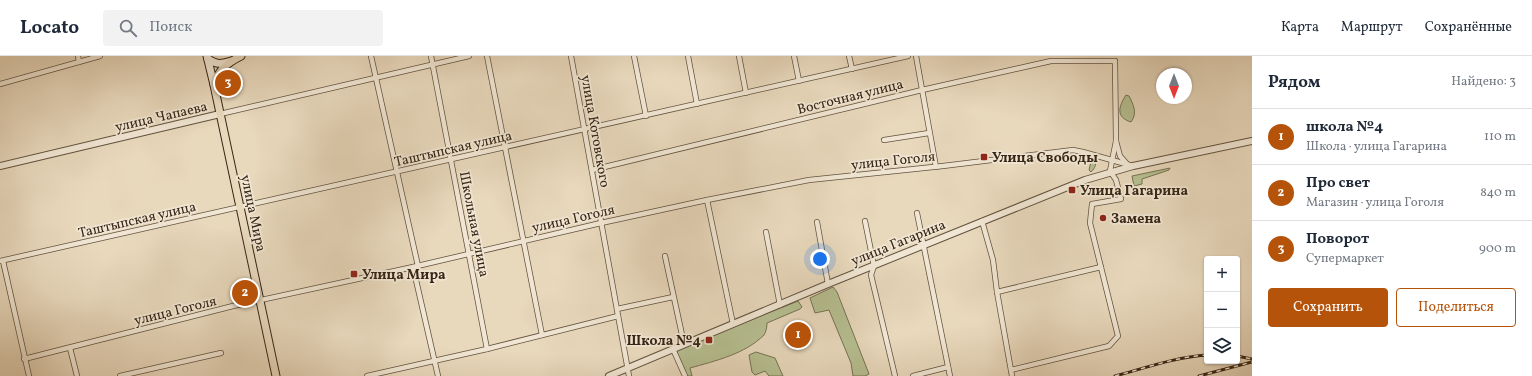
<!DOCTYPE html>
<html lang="ru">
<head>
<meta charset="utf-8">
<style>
  body { margin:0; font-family:Vollkorn,serif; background:#f2f2f3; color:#1f2937 }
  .controls { position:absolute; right:12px; bottom:12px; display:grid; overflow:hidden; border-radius:4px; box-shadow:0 1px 3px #0004 }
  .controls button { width:36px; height:36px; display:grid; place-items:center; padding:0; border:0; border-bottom:1px solid #e0e1e3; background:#fff; color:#1f2937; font:20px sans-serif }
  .compass { position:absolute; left:1156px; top:12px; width:36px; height:36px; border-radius:50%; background:#fff; box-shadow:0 1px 3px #0004; rotate:180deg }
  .you { position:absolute; left:820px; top:203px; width:14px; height:14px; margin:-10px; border:3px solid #fff; border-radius:50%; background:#1a73e8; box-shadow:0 0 0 6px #1a73e833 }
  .badge { display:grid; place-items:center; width:26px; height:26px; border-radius:50%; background:#b45309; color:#fff; font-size:13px; font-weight:700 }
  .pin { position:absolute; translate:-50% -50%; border:2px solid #fff; box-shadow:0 1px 4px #0006 }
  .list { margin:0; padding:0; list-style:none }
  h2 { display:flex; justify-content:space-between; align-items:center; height:52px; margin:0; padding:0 16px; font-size:17px }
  h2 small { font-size:13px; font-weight:400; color:#747a83 }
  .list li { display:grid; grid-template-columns:26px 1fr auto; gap:12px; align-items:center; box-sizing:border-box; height:56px; padding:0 16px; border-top:1px solid #e0e1e3 }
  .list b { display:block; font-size:15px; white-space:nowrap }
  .list p { margin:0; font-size:13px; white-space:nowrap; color:#747a83 }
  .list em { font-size:13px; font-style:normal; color:#747a83 }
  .actions { display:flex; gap:8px; padding:12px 16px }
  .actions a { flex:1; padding:9px 0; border:1px solid #b45309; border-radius:4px; text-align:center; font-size:14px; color:#b45309 }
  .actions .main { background:#b45309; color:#fff }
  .icon { flex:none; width:22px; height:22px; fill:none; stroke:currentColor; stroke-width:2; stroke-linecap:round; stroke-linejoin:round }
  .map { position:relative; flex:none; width:1252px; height:320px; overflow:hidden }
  header { display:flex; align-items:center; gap:24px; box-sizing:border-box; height:56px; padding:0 20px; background:#fff; border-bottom:1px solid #e0e1e3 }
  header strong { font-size:19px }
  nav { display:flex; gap:22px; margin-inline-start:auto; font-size:14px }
  .search { width:280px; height:36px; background:#f2f2f3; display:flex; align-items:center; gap:10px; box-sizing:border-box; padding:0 14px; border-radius:4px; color:#747a83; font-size:15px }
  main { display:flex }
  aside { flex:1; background:#fff }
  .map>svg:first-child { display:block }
</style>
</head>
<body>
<header>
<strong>Locato</strong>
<div class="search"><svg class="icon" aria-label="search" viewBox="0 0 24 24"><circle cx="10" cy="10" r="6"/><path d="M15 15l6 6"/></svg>Поиск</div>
<nav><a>Карта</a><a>Маршрут</a><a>Сохранённые</a></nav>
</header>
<main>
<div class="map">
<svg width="1252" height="320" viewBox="0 0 1252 320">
  <rect width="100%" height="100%" fill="#e8d8bc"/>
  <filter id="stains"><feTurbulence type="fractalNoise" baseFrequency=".005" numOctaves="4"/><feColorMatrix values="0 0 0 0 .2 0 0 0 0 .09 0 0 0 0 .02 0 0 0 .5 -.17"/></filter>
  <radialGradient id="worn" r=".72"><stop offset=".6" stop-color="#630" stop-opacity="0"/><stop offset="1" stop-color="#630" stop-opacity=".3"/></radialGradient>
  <g fill="#b6bf91" stroke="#767253">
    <path d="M 1126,39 L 1129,40 C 1133,48 1138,57 1131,66 C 1115,61 1119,50 1126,39 Z"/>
    <path d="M 1092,101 L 1095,102 C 1097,108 1095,112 1091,116 L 1089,114 Z"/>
    <polygon points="1170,112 1169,114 1142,123 1142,128 1134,130 1132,120"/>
    <polygon points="833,231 837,236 869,318 865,320 853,320 851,307 829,254 815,257 810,242"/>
    <path d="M 798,245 L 802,251 L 800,253 L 767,267 C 767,271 766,276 764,279 C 745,298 715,305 690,312 L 692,320 L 686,320 L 676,294 Z"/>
    <polygon points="756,296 775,302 783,320 769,320 765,315 755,319 752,316 749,299"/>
  </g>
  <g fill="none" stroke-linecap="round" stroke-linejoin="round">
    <defs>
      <g id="minor">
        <polyline points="78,0 79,6"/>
        <polyline points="371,0 418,210"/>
        <polyline points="431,0 487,293"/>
        <polyline points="487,0 542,279"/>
        <polyline points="571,0 629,320"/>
        <polyline points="634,0 646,60"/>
        <polyline points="688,0 697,48"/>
        <polyline points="739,0 746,37"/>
        <polyline points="794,0 799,25"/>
        <polyline points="849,0 852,13"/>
        <polyline points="916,0 936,111"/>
        <polyline points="1115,5 1116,85 1120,100 1127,108"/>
        <polyline points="0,28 100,0"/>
        <polyline points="220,58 469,0"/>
        <polyline points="884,84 929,77"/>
        <polyline points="592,114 922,34 1051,5 1115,5"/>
        <polyline points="707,144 733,268"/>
        <polyline points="917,157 950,320"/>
        <polyline points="865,165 874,210 871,219 895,320"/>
        <polyline points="982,165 993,204 997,236 1012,320"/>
        <polyline points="817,166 828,228"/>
        <polyline points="766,176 780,249"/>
        <polyline points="665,200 684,288"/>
        <polyline points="0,205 908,0"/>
        <polyline points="3,205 29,320"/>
        <polyline points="413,211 438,320"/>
        <polyline points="997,236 1101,211"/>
        <polyline points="617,253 673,241"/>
        <polyline points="70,292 77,320"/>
        <polyline points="673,293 685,320"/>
        <polyline points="24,303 233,250 413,211 601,167 707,144 809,124 943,110 1073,94 1083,96 1133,110"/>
        <polyline points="1011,314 1109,290 1118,280 1090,167 1092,148 1121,143 1116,124 1110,115 1116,85"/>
        <polyline points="120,320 221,297"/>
        <polyline points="367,320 487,293 618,260"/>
        <polyline points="913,320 948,311"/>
      </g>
      <g id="tertiary">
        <polyline points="0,110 220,58"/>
        <polyline points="609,320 828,228 1085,124 1133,110 1252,85"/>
      </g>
      <g id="secondary">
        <polyline points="207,0 214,29"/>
        <path d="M 208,3 C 217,9 221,8 231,5"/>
      </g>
      <path id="primary" d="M 241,0 C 227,7 218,14 214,29 L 276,320"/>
    </defs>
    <use href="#minor" stroke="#62523f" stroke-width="6"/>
    <use href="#tertiary" stroke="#62523f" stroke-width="8"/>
    <use href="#secondary" stroke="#362515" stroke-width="9"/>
    <use href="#primary" stroke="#362515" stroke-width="9"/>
    <use href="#minor" stroke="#f0e6d3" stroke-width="4.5"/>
    <use href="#tertiary" stroke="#f0e6d3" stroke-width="6"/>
    <use href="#secondary" stroke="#f0e6d3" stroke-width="7"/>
    <use href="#primary" stroke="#e8d8bc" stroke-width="7"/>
    <defs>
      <g id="rail">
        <polyline points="1237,300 1252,303"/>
        <path d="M 1115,320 C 1145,312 1176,301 1207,299"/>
        <polyline points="1199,320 1252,306"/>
      </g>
    </defs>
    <use href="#rail" stroke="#362515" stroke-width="3"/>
    <use href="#rail" stroke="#f0e6d3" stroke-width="1.5" stroke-dasharray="4.5" stroke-linecap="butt"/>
  </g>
  <g fill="#8f2418" stroke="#f0e6d3" stroke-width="1.5">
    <rect x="980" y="97" width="8" height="8" rx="2"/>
    <rect x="1068" y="130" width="8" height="8" rx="2"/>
    <circle cx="1103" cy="162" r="4"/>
    <rect x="350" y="214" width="8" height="8" rx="2"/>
    <rect x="705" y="280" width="8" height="8" rx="2"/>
  </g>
  <g text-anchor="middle" stroke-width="3.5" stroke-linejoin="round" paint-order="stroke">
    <g font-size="14" fill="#362515" stroke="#f0e6d3">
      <text transform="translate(850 40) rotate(-14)" y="5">Восточная улица</text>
      <text transform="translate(161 60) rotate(-13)" y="5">улица Чапаева</text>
      <text transform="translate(596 75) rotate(80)" y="5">улица Котовского</text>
      <text transform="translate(453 92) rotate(-13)" y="5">Таштыпская улица</text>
      <text transform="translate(893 104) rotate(-6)" y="5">улица Гоголя</text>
      <text transform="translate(254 157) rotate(78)" y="5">улица Мира</text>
      <text transform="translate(573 162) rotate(-13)" y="5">улица Гоголя</text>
      <text transform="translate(137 163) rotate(-13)" y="5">Таштыпская улица</text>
      <text transform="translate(475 168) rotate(79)" y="5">Школьная улица</text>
      <text transform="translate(898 186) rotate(-22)" y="5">улица Гагарина</text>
      <text transform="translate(175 254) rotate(-14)" y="5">улица Гоголя</text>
    </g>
    <g font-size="14" font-weight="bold" fill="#362515" stroke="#f0e6d3" text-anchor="start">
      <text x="992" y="106">Улица Свободы</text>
      <text x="1080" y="139">Улица Гагарина</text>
      <text x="1111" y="167">Замена</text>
      <text x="362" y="223">Улица Мира</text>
      <text x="701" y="289" text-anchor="end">Школа №4</text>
    </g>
  </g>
  <rect width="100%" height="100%" filter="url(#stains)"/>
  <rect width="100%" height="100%" fill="url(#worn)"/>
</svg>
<div class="controls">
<button>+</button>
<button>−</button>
<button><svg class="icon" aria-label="layers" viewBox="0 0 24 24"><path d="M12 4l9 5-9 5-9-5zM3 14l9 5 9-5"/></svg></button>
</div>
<svg class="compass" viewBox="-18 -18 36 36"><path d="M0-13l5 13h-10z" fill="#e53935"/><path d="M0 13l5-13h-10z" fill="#747a83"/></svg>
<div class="you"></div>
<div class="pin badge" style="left:798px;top:279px">1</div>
<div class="pin badge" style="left:245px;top:237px">2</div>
<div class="pin badge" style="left:228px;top:27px">3</div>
</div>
<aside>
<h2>Рядом<small>Найдено: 3</small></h2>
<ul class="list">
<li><span class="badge">1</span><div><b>школа №4</b><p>Школа · улица Гагарина</p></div><em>110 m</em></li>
<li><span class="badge">2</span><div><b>Про свет</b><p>Магазин · улица Гоголя</p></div><em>840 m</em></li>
<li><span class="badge">3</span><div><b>Поворот</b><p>Супермаркет</p></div><em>900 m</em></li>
</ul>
<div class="actions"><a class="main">Сохранить</a><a>Поделиться</a></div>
</aside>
</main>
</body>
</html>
